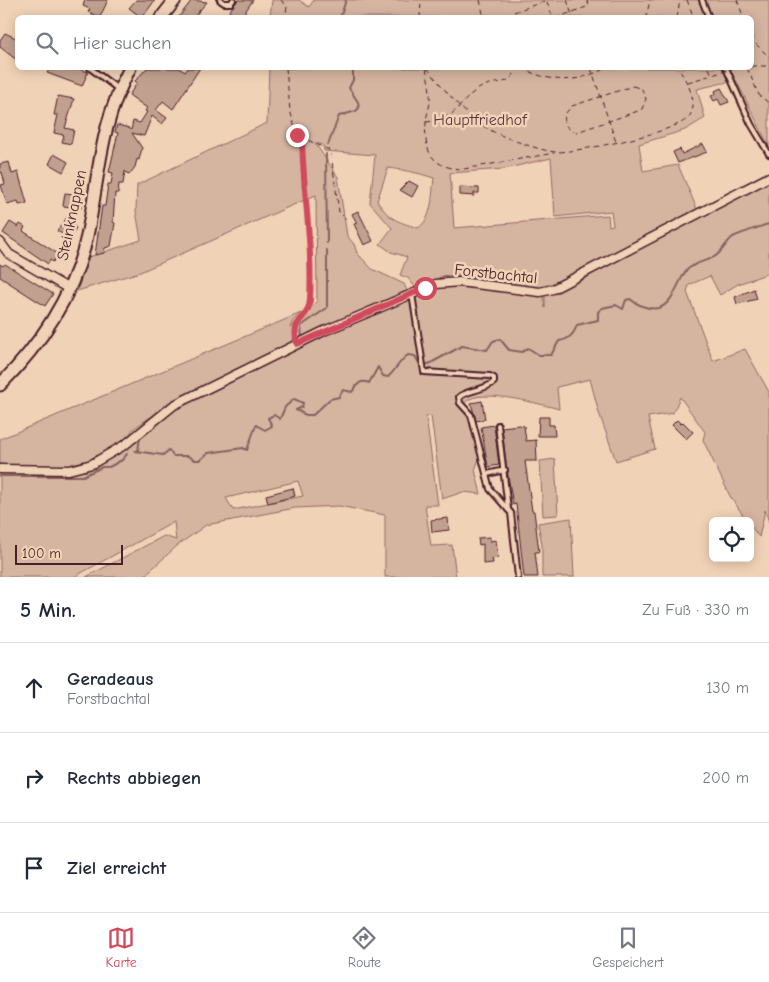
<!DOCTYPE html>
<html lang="de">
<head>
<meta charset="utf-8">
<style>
  body { margin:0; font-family:"Comic Neue",sans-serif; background:#f2f2f3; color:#1f2937 }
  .controls { position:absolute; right:15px; bottom:15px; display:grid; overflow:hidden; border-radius:8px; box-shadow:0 2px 12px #0003 }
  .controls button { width:45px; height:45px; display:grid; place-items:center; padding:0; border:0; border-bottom:1px solid #e0e1e3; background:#fff; color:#1f2937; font:25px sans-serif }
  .scale { position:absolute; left:15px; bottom:12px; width:108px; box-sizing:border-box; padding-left:5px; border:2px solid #4a1f2b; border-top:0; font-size:14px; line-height:18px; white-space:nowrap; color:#4a1f2b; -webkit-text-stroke:4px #f0d2b6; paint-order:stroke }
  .stop { position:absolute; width:15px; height:15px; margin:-11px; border:4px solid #d1495b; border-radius:50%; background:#fff }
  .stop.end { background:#d1495b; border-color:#fff; box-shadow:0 1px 5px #0008 }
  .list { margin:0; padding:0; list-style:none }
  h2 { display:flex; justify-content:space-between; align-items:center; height:65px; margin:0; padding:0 20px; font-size:21px }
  h2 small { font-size:16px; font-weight:400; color:#747a83 }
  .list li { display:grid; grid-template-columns:32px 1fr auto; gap:15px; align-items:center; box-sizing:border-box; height:90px; padding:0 20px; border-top:1px solid #e0e1e3 }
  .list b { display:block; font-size:19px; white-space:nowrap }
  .list p { margin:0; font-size:16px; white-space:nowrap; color:#747a83 }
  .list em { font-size:16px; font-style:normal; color:#747a83 }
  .icon { flex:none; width:28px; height:28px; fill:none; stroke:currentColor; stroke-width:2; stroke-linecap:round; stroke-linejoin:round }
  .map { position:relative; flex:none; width:769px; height:577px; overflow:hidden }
  .search { position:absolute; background:#fff; box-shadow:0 2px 12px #0003; left:15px; right:15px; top:15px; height:55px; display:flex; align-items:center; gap:12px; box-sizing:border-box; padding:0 18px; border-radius:8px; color:#747a83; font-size:19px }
  .sheet { height:335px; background:#fff }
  nav { display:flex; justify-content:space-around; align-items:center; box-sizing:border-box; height:70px; border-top:1px solid #e0e1e3; background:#fff; font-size:14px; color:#747a83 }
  nav a { display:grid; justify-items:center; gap:2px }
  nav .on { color:#d1495b }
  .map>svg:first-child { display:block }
</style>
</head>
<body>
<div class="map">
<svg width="769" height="577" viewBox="0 0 769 577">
  <rect width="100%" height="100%" fill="#f0d2b6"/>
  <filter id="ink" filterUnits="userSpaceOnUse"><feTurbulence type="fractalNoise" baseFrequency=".02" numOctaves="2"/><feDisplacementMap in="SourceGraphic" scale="10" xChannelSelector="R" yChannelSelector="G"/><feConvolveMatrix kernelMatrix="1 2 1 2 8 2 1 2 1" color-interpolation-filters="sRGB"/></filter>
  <g filter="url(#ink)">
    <g fill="#d5b4a0" stroke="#906a66" fill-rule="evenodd">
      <path d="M 272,0 L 299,0 L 309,7 L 314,0 L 769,0 L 769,146 L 736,80 L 697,89 L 705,118 L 685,130 L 639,144 L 643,171 L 678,165 L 697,209 L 615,255 L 543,290 L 545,308 L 545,296 L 769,181 L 769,273 L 738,284 L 720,295 L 710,276 L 689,285 L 687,292 L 713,361 L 745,349 L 769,392 L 769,522 L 765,510 L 759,537 L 750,525 L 750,521 L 747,521 L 730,496 L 703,440 L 705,432 L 680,397 L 673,413 L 648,417 L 655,449 L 616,461 L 599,413 L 590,379 L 557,387 L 559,409 C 541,404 487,390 470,399 C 467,400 464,404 461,406 L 472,425 L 479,459 L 475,470 L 481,494 L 463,492 L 442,499 L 431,416 L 426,417 L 438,505 L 425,505 L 431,546 L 452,545 L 456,577 L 385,577 L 385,515 L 339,506 L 295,508 L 206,525 L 178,545 L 143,577 L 86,577 L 164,536 L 176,540 L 174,522 L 74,577 L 0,577 L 0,439 L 301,313 L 293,321 L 290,328 C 301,321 306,310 317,302 L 316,195 L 140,272 L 77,291 L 89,257 L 141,240 L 136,211 L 137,185 L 267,123 L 269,68 L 752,68 L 752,18 L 270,17 ZM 315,143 L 323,145 L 324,151 L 375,155 L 370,203 L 392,228 L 380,244 L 391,252 L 407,257 L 400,275 L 408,278 L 416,288 L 430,282 L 435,287 L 418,293 L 414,302 L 404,299 L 407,291 L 404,284 L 372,269 L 357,253 L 354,244 L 347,236 L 338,177 ZM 551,158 L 555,217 L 611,211 L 613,225 L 609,226 L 608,215 L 454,228 L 450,173 L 504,169 ZM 388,168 C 405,170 419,173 434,178 C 432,193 433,219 418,228 C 396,221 390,220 377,201 ZM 150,417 L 155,424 L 141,433 L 129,447 L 85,472 L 80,466 L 124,443 L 133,429 ZM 298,481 L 303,496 L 233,510 L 226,498 Z"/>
      <polygon points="555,459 558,515 543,516 540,461"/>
      <polygon points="571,518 574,577 542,577 542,545 538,523"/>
    </g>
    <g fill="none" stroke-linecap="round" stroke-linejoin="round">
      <g stroke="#87615f" stroke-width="2">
        <polyline points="340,18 346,0"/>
        <polyline points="328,145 339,116 356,111 359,108 358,102 349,88 353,80 353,70 348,68"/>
        <polyline points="326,154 327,243"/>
        <polyline points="415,288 445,276 479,278"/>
        <polyline points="368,308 405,292"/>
        <polyline points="302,338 301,326 327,308 327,250"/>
        <polyline points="136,430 169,403"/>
        <path d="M 135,451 L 163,455 L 169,450 L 173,456 L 188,456 L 194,460 L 200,460 L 208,453 L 243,448 L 247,450 L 256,425 L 265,430 L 272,426 L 268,418 L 274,415 L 280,419 L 285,407 L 294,399 L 303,403 L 302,407 L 296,410 L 306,415 L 313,415 L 330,399 L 339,397 L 343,390 L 352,392 C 357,385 360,379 369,383 L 378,367 L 383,376 L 388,377 C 396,370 399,361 408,355 L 415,356 L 419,363 L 429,364 L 462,346 L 487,350 L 493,341 L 500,339 L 509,350 L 522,352 L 528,348 L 539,355 L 551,355 L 559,341 C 569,340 574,334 577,325 L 598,320 L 598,312 L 602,308 L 616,305 L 623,309 L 626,300 L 630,299 C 637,305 649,310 659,308 C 673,304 678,281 686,271 C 694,262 705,262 714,257 C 722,253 726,242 733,237 C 737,235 764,225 769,224"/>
        <polyline points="138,451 140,437"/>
        <polyline points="0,476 83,476 102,467 109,467 122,460 127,454"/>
      </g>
    </g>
    <g fill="#c2a08f" stroke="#4a1f2b">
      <polygon points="85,0 108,0 100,17 88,12 90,9 83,6"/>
      <polygon points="136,0 155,0 142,18 129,8"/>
      <polygon points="192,0 207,2 193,18 178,18"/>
      <polygon points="238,0 253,0 241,18 224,18"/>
      <polygon points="5,33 18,39 18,61 0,47 0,40"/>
      <polygon points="50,68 77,68 88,72 82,86 47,73"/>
      <polygon points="147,68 179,68 185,72 188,68 200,68 173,109 163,101 156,110 167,118 162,124 152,116 144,136 132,133 142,148 139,160 137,159 135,167 129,175 125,171 123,184 119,184 118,193 115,193 113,222 115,223 111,246 105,248 104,253 95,255 102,206 105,206 108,184 111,184 113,173 109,172 118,133 115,132 117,125 129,128 131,130 133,121 140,123 147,112 145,111 147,108 129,95 137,83 135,81"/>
      <polygon points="721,88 729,102 721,105 718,99 714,101 711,96 716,94 715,91"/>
      <polygon points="58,96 74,99 65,128 74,130 71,144 62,142 64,135 54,133 58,115 54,115"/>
      <polygon points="703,144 707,152 678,163 673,152 680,149 682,154"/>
      <polygon points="54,154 68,162 63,172 49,164"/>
      <polygon points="9,162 12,174 18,172 27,203 19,205 18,201 7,204 1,185 5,184 2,172 0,173 0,164"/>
      <polygon points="409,181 418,186 412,197 400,190"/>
      <polygon points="460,187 479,188 479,193 474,193 474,196 460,195"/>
      <polygon points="65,193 82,195 81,208 63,206"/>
      <polygon points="358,211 373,241 364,245 354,224 357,223 352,214"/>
      <polygon points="68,216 75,220 72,225 76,228 70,238 57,231"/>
      <polygon points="10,222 18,227 20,224 25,227 23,231 58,254 53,262 50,260 48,264 3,233"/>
      <polygon points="0,264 3,266 5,264 53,294 45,306 0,277"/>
      <polygon points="754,289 757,299 737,304 735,297"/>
      <polygon points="482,401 485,419 476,421 471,403"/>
      <polygon points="539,417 549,417 549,425 554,425 555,436 538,436"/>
      <polygon points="677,420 681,424 683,422 693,432 686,439 672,425"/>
      <polygon points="494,425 499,465 488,467 481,427"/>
      <polygon points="519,425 524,426 526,441 536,440 537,461 525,461 532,511 534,511 539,552 535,552 538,577 524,577 516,504 513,505 506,464 502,427"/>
      <polygon points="293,488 295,496 268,503 266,495"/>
      <polygon points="448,518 449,530 432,532 431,520"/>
      <polygon points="490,537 490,541 496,540 498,558 492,559 493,563 483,564 483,544 479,545 478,538"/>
    </g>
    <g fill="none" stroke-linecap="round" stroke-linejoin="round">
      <defs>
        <g id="lane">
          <polyline points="220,0 224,3 231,3 233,0"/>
          <polyline points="702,0 709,18"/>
          <polyline points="90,68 118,89"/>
          <polyline points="726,68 751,124 769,154"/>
          <path d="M 412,294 L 424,372 L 490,376 L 494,378 L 494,382 C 486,390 470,389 459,397 L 460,403 L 471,415 L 490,489 L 511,513 L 518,577"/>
          <polyline points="498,425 508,509"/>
          <polyline points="487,474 505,470"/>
        </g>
        <g id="street">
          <polyline points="0,242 9,254 69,289"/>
          <polyline points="0,469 69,470 92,464 126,444 174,405 324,331 436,284 459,282 540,292 553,289 769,177"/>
        </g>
        <g id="secondary">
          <polyline points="161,18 175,0"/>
          <path d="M 0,385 C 42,343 74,295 87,236 C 100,173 99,126 130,68"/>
        </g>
      </defs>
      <use href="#lane" stroke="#4a1f2b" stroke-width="8"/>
      <use href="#street" stroke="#4a1f2b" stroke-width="11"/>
      <use href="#secondary" stroke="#4a1f2b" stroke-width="15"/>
      <g stroke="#4a1f2b" stroke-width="1" stroke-dasharray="5 4" stroke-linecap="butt">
        <polyline points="281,0 287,7 285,18"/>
        <polyline points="480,0 484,18"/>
        <polyline points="567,0 573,18"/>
        <polyline points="687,0 694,18"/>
        <polyline points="737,0 744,18"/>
        <polyline points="547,2 553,18"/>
        <polyline points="420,18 421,0"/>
        <polyline points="497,18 548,0"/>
        <polyline points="556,18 589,6 587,0"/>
        <polyline points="646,18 650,0"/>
        <polyline points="677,18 680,0"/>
        <polyline points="752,36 754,42 769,57"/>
        <polyline points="752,66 769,66"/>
        <polyline points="286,68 290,110 297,135 329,150 331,154 339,212 346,219"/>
        <path d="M 426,68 C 428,79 431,91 430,103 C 429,110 426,116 426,123 C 423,152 433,169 464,169 L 554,153"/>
        <path d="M 427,68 C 447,92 464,116 492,131 C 505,138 544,152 557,152 C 578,152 678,132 689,117 C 700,102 686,80 678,68"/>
        <path d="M 521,68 C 553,83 574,84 606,68"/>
        <polyline points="591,68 616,142"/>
        <polyline points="709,68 712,75"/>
        <polyline points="733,68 734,68"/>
        <polyline points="747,68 759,95 769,103"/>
        <polyline points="688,82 722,72"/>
        <path d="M 633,86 L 642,89 L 646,99 L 642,109 L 638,111 L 577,132 C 567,130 563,124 565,114 L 572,106 Z"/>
        <path d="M 426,122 C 462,119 459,97 484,86 C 501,79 507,88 518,68"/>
        <polyline points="295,336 296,323 305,315 310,301 308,216 303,188 302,138"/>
      </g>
      <use href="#lane" stroke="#f0d2b6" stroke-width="4"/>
      <use href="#street" stroke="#f0d2b6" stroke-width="8"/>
      <use href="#secondary" stroke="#f0d2b6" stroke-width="11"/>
      <polyline stroke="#4a1f2b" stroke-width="1" stroke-dasharray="5 4" stroke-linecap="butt" points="722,72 733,68"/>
    </g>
  </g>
  <g fill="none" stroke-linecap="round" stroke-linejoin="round" filter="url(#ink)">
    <path stroke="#d1495b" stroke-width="6" d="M 297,135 L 302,138 C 303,191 313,246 310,299 C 309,322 290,316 297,344 L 425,288"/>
  </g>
  <g text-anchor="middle" stroke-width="5" stroke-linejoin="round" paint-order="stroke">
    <g font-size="16" fill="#5f353d" stroke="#f0d2b6">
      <text x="480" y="125">Hauptfriedhof</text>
    </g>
    <g font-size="16" fill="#4a1f2b" stroke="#f0d2b6">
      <text transform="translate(71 215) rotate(-78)" y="6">Steinknappen</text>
      <text transform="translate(496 273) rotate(6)" y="6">Forstbachtal</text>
    </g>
  </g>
</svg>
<div class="controls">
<button><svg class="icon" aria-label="locate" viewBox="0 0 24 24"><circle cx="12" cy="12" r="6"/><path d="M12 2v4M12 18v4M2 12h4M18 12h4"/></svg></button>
</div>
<div class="scale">100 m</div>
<div class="stop" style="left:425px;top:288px"></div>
<div class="stop end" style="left:297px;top:135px"></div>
<div class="search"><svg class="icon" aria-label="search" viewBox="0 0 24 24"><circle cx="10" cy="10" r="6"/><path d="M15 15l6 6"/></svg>Hier suchen</div>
</div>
<section class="sheet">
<h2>5 Min.<small>Zu Fuß · 330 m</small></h2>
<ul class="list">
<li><svg class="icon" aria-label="ahead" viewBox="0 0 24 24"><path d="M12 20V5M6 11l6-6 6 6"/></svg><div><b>Geradeaus</b><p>Forstbachtal</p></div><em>130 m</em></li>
<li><svg class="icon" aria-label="right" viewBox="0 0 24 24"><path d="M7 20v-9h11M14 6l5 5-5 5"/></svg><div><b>Rechts abbiegen</b></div><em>200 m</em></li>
<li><svg class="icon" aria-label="arrive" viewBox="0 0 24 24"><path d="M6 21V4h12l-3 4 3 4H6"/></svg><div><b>Ziel erreicht</b></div></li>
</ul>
</section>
<nav>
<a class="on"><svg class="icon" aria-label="map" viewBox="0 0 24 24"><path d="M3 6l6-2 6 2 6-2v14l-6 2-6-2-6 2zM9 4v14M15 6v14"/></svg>Karte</a>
<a><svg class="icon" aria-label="directions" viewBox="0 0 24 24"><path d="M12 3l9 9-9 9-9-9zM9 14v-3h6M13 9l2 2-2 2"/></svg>Route</a>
<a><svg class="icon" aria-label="saved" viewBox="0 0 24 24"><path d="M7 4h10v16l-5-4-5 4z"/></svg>Gespeichert</a>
</nav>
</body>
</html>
